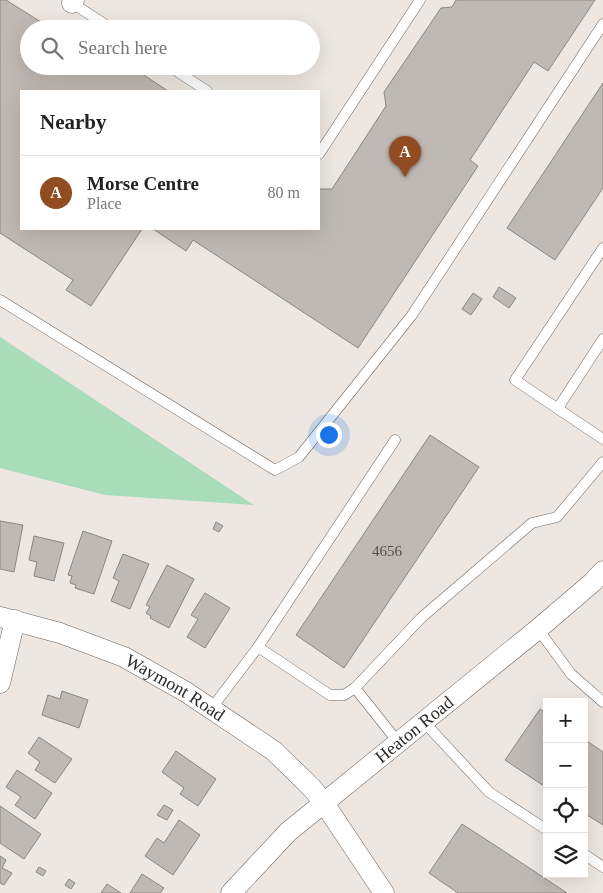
<!DOCTYPE html>
<html lang="en">
<head>
<meta charset="utf-8">
<style>
  body { margin:0; font-family:"Times New Roman",serif; background:#f6f6f6; color:#222 }
  .controls { position:absolute; right:15px; bottom:15px; display:grid; overflow:hidden; border-radius:0px; box-shadow:0 5px 20px #0002 }
  .controls button { width:45px; height:45px; display:grid; place-items:center; padding:0; border:0; border-bottom:1px solid #e0e0e0; background:#fff; color:#222; font:25px sans-serif }
  .you { position:absolute; left:328px; top:434px; width:18px; height:18px; margin:-12px; border:4px solid #fff; border-radius:50%; background:#1a73e8; box-shadow:0 0 0 8px #1a73e833 }
  .badge { display:grid; place-items:center; width:32px; height:32px; border-radius:50%; background:#914c21; color:#fff; font-size:16px; font-weight:700 }
  .pin { position:absolute; translate:-50% -41px; filter:drop-shadow(0 1px 2px #0008) }
  .pin::after { content:''; position:absolute; top:26px; width:18px; height:15px; background:inherit; clip-path:polygon(0 0,100% 0,50% 100%) }
  .list { margin:0; padding:0; list-style:none }
  h2 { display:flex; justify-content:space-between; align-items:center; height:65px; margin:0; padding:0 20px; font-size:21px }
  h2 small { font-size:16px; font-weight:400; color:#767676 }
  .list li { display:grid; grid-template-columns:32px 1fr auto; gap:15px; align-items:center; box-sizing:border-box; height:75px; padding:0 20px; border-top:1px solid #e0e0e0 }
  .list b { display:block; font-size:19px; white-space:nowrap }
  .list p { margin:0; font-size:16px; white-space:nowrap; color:#767676 }
  .list em { font-size:16px; font-style:normal; color:#767676 }
  .icon { flex:none; width:28px; height:28px; fill:none; stroke:currentColor; stroke-width:2; stroke-linecap:round; stroke-linejoin:round }
  .map { position:relative; flex:none; width:603px; height:893px; overflow:hidden }
  .search { position:absolute; background:#fff; box-shadow:0 5px 20px #0002; left:20px; top:20px; width:300px; height:55px; display:flex; align-items:center; gap:12px; box-sizing:border-box; padding:0 18px; border-radius:28px; color:#767676; font-size:19px }
  .panel { position:absolute; background:#fff; box-shadow:0 5px 20px #0002; left:20px; top:90px; width:300px; height:140px; border-radius:0px }
  .map>svg:first-child { display:block }
</style>
</head>
<body>
<div class="map">
<svg width="603" height="893" viewBox="0 0 603 893">
  <rect width="100%" height="100%" fill="#eee7e1"/>
  <polygon fill="#a9dcb9" points="0,337 254,505 105,495 0,468"/>
  <g fill="#c0b9b3" stroke="#8c8680">
    <polygon points="0,0 6,0 52,29 29,29 29,66 130,66 168,91 21,91 21,229 142,229 91,306 66,290 73,280 0,233"/>
    <polygon points="456,0 595,0 548,71 534,62 470,160 478,166 358,348 193,240 186,251 153,229 319,229 319,189 332,189 386,106 384,92 441,8 452,7"/>
    <polygon points="603,83 603,188 555,260 507,228"/>
    <polygon points="499,287 516,298 509,308 493,297"/>
    <polygon points="473,293 482,299 471,315 462,309"/>
    <polygon points="430,435 479,467 344,668 296,635"/>
    <polygon points="0,521 23,525 14,572 0,569"/>
    <polygon points="216,522 223,526 219,532 213,529"/>
    <polygon points="83,531 112,541 94,594 75,588 76,585 70,583 72,576 68,575"/>
    <polygon points="34,536 64,543 54,581 34,576 37,562 29,560"/>
    <polygon points="123,554 149,564 130,609 111,601 119,581 113,578"/>
    <polygon points="167,565 194,579 169,628 150,618 151,616 146,613 150,607 146,605"/>
    <polygon points="205,593 230,608 205,648 187,637 198,619 191,615"/>
    <polygon points="62,691 88,700 79,728 42,715 48,695 60,699"/>
    <polygon points="540,709 547,714 547,788 505,760"/>
    <polygon points="39,737 72,759 55,783 35,770 40,762 28,753"/>
    <polygon points="584,739 603,752 603,825 584,813"/>
    <polygon points="176,751 216,779 198,806 180,794 184,788 162,772"/>
    <polygon points="17,770 52,793 35,819 15,805 21,797 6,787"/>
    <polygon points="164,805 173,810 167,820 157,815"/>
    <polygon points="0,806 41,834 24,859 0,843"/>
    <polygon points="179,820 200,835 173,875 145,856 157,838 164,843"/>
    <polygon points="462,824 496,846 567,893 458,893 429,873"/>
    <polygon points="0,856 6,860 2,868 12,873 4,885 0,883"/>
    <polygon points="39,867 46,871 43,876 36,872"/>
    <polygon points="142,874 164,888 160,893 130,893"/>
    <polygon points="69,879 75,883 71,889 65,885"/>
    <polygon points="107,884 121,893 101,893"/>
  </g>
  <g fill="none" stroke-linecap="round" stroke-linejoin="round">
    <defs>
      <g id="service">
        <polyline points="69,1 112,29"/>
        <polyline points="169,66 207,91"/>
        <polyline points="319,154 420,0"/>
        <polyline points="603,248 515,380 603,439"/>
        <polyline points="0,300 275,470 299,457 412,315 603,24"/>
        <polyline points="558,408 603,339"/>
        <polyline points="538,629 571,674 603,702"/>
        <polyline points="258,647 395,440"/>
        <polyline points="211,709 258,647 330,695 344,695 355,688"/>
        <polyline points="423,721 489,792 547,830"/>
        <polyline points="398,742 355,688 421,618 532,523 557,517 603,462"/>
        <polyline points="584,854 603,867"/>
      </g>
      <g id="minor">
        <polyline points="72,3 74,0"/>
        <path id="s1" d="M 0,617 L 60,633 L 124,657 L 186,692 L 274,751 L 312,788 L 324,803 L 384,893"/>
        <polyline points="0,683 15,620"/>
        <path id="s2" d="M 231,893 L 288,832 L 538,629 L 593,582 L 603,571"/>
      </g>
    </defs>
    <use href="#service" stroke="#6b6560" stroke-width="11"/>
    <use href="#minor" stroke="#6b6560" stroke-width="21"/>
    <use href="#service" stroke="#fff" stroke-width="10"/>
    <use href="#minor" stroke="#fff" stroke-width="20"/>
  </g>
  <g text-anchor="middle" stroke-width="4.5" stroke-linejoin="round" paint-order="stroke">
    <g font-size="15" fill="#514e4a">
      <text x="387" y="556">4656</text>
    </g>
    <g font-size="18" fill="#2c2a27" stroke="#fff">
      <text dy="6" stroke="none"><textPath href="#s1" startOffset="190">Waymont Road</textPath></text>
      <text dy="6" stroke="none"><textPath href="#s2" startOffset="246">Heaton Road</textPath></text>
    </g>
  </g>
</svg>
<div class="controls">
<button>+</button>
<button>−</button>
<button><svg class="icon" aria-label="locate" viewBox="0 0 24 24"><circle cx="12" cy="12" r="6"/><path d="M12 2v4M12 18v4M2 12h4M18 12h4"/></svg></button>
<button><svg class="icon" aria-label="layers" viewBox="0 0 24 24"><path d="M12 4l9 5-9 5-9-5zM3 14l9 5 9-5"/></svg></button>
</div>
<div class="you"></div>
<div class="pin badge" style="left:405px;top:177px">A</div>
<div class="search"><svg class="icon" aria-label="search" viewBox="0 0 24 24"><circle cx="10" cy="10" r="6"/><path d="M15 15l6 6"/></svg>Search here</div>
<section class="panel">
<h2>Nearby<small></small></h2>
<ul class="list">
<li><span class="badge">A</span><div><b>Morse Centre</b><p>Place</p></div><em>80 m</em></li>
</ul>
</section>
</div>
</body>
</html>
